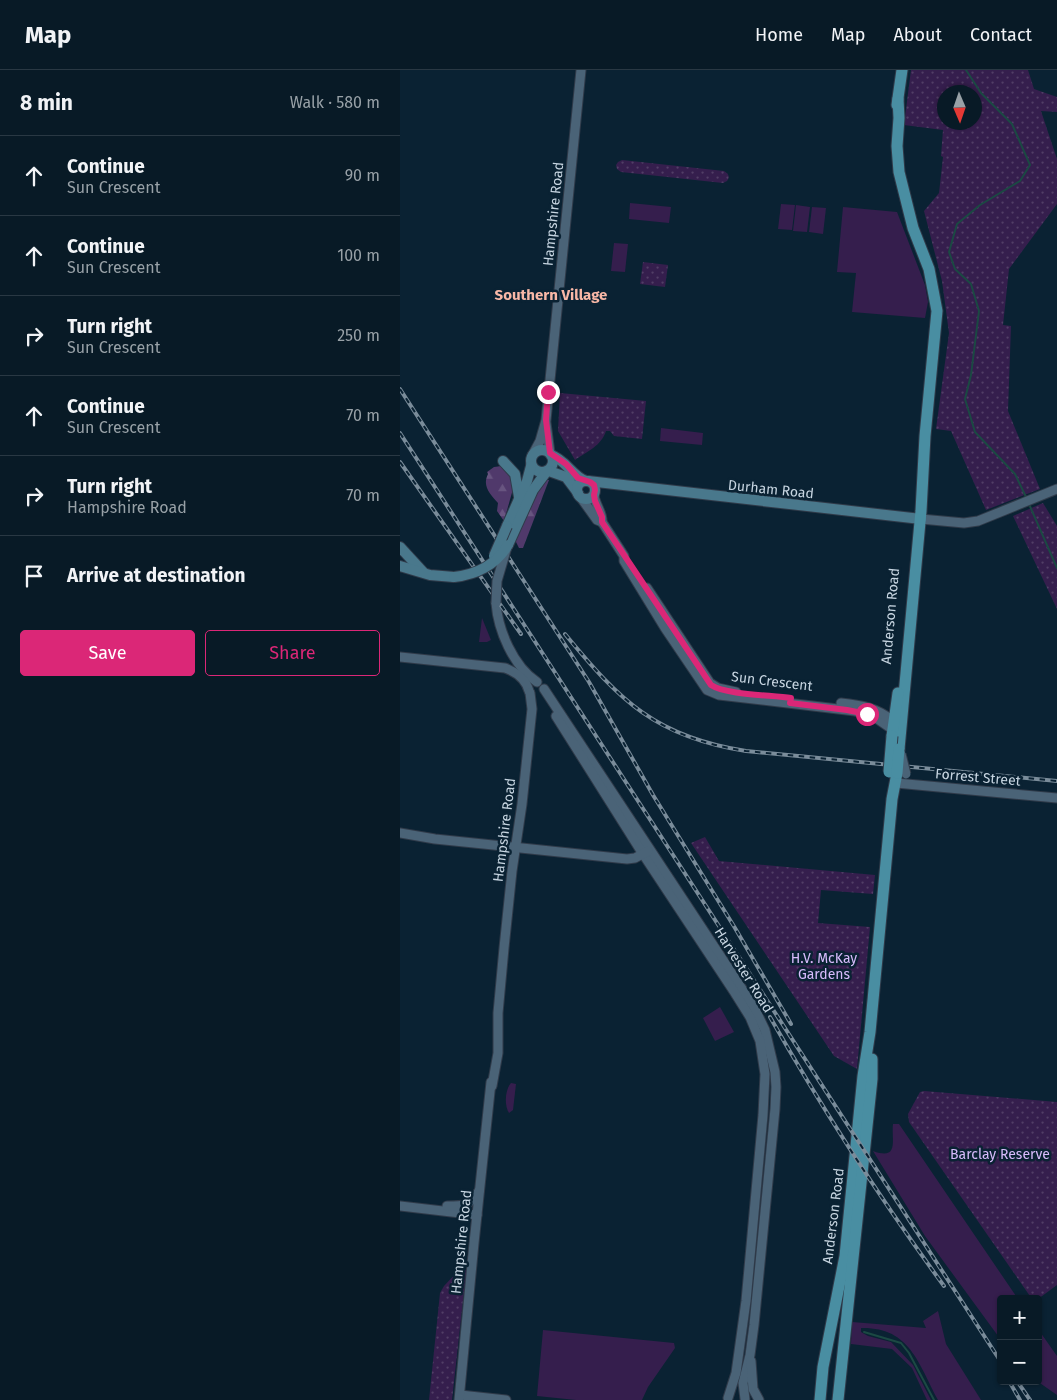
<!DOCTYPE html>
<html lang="en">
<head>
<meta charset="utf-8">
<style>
  body { margin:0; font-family:"Fira Sans",sans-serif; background:#11232e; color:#f1f3f6 }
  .controls { position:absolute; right:15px; bottom:15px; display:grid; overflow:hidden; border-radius:5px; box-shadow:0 1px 4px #0004 }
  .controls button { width:45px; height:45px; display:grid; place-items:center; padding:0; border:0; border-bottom:1px solid #293843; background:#081a26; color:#f1f3f6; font:25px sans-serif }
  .compass { position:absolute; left:537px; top:15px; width:45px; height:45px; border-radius:50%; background:#081a26; box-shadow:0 1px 4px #0004; rotate:178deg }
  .stop { position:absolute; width:15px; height:15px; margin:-11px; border:4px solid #db2777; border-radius:50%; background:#fff }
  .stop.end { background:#db2777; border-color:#fff; box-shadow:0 1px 5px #0008 }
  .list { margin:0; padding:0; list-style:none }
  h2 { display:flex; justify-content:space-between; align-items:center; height:65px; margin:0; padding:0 20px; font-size:21px }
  h2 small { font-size:16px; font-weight:400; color:#98a1a7 }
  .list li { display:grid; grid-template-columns:32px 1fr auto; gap:15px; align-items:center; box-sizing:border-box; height:80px; padding:0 20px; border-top:1px solid #293843 }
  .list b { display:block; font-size:19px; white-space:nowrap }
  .list p { margin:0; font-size:16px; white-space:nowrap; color:#98a1a7 }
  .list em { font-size:16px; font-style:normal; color:#98a1a7 }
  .actions { display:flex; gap:10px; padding:15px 20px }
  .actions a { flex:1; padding:11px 0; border:1px solid #db2777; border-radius:5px; text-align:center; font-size:18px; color:#db2777 }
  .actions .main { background:#db2777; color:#fff }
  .icon { flex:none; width:28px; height:28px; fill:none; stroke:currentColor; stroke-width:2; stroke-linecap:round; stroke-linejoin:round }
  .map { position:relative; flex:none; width:657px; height:1330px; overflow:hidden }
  header { display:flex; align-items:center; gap:30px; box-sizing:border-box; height:70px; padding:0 25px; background:#081a26; border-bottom:1px solid #293843 }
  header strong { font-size:24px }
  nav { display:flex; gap:28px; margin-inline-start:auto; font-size:18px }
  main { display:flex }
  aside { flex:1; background:#081a26 }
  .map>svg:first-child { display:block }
</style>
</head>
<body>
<header>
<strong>Map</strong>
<nav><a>Home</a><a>Map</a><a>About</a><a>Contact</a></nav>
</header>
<main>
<aside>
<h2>8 min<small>Walk · 580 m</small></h2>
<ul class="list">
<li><svg class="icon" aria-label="ahead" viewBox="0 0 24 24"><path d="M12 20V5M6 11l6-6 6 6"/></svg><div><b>Continue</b><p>Sun Crescent</p></div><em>90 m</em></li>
<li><svg class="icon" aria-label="ahead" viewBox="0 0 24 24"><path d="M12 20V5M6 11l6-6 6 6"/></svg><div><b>Continue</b><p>Sun Crescent</p></div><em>100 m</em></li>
<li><svg class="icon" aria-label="right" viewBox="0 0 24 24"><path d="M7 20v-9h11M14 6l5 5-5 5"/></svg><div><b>Turn right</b><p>Sun Crescent</p></div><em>250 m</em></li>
<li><svg class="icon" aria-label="ahead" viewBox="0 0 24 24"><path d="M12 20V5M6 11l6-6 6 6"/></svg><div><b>Continue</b><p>Sun Crescent</p></div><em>70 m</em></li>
<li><svg class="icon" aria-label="right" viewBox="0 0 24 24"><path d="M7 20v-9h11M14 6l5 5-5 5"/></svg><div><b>Turn right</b><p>Hampshire Road</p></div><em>70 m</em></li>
<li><svg class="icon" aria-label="arrive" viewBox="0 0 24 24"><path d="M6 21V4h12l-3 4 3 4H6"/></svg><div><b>Arrive at destination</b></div></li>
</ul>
<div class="actions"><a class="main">Save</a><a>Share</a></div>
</aside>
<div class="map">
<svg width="657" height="1330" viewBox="0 0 657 1330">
  <defs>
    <pattern id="forest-firs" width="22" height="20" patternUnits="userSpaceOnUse" patternTransform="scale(1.25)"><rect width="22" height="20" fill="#50396b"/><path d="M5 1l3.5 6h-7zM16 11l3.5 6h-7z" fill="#685580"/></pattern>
    <pattern id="park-dots" width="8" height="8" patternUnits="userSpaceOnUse" patternTransform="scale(1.25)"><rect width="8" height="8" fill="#351e4d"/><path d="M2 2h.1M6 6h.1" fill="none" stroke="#513e66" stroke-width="1.8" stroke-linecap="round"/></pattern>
  </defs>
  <rect width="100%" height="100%" fill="#0a2233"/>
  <g fill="#351e4d">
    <polygon points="230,133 271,137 269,153 229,149"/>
    <polygon points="381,134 395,135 392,160 378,159"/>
    <polygon points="396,135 410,137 407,162 393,161"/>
    <polygon points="412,137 426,138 423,164 409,162"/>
    <polygon points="443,137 497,142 525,215 528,232 525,248 452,242 456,203 437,202"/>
    <polygon points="214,173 228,174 225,202 211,201"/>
    <polygon points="261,358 303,363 302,375 260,371"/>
    <polygon points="82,548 91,570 87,572 79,572"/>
    <polygon points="320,937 334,962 315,971 303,948"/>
    <path d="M 111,1013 L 116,1014 L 113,1040 L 109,1043 C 104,1035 105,1020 111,1013 Z"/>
    <path d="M 493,1054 L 499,1054 L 618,1229 L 601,1229 L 601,1270 L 525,1166 L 473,1081 C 500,1091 491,1069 493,1054 Z"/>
    <path d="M 538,1241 L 546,1274 L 581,1330 L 538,1330 C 518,1293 510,1257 461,1258 L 461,1262 L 468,1266 L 491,1272 L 513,1295 L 531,1330 L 527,1330 L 512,1298 L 492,1279 L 451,1274 L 452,1252 L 526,1258 L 523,1251 Z"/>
    <polygon points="638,1259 657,1286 657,1325 637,1311 638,1311"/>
    <polygon points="143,1260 274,1273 275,1278 248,1317 242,1330 176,1330 137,1326"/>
  </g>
  <g fill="url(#forest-firs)">
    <path d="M 102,396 L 113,405 L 113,419 L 104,451 L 97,441 L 98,433 C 90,424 82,416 88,404 L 87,402 L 94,397 Z"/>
    <polygon points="146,410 149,410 123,478 119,478 115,470 138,422"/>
  </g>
  <g fill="url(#park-dots)" fill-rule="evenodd">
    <path d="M 511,0 L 628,0 L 634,19 L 657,27 L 657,42 L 641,41 L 657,89 L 657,134 L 609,199 L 603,255 L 611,256 L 608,341 L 640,419 L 586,440 L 551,361 L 536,359 L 549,263 L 542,211 L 524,141 L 539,123 L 543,87 L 541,86 L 543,60 L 504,55 ZM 544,22 L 574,22 L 574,52 L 544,52 Z"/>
    <path d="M 222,90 L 324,101 C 329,104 330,107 327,111 L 323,113 L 221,102 L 217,99 L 216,95 L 218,92 Z"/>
    <polygon points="243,192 268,195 265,217 240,214"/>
    <path d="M 160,323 L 246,331 L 242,369 L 214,366 L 210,361 L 206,361 C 201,376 188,381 175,390 L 158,361 Z"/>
    <polygon points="643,433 657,456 657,539 613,446"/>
    <polygon points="305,767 319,791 475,805 473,824 421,820 418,853 470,857 457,999 434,986 291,773"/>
    <polygon points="524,1021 657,1032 657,1215 638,1229 632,1229 509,1052 508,1044 520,1022"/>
    <polygon points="60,1199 66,1200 66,1203 52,1330 29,1330 40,1223 44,1216"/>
  </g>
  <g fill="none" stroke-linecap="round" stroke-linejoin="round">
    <g stroke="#1b4943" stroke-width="2">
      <polyline points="566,0 581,23 612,54 630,95 620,111 580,135 557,154 549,182 555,199 571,214 579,241 571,305 565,329 575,362 615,404 627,429"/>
      <polyline points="629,434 657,498"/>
      <polyline points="464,1262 501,1273 509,1283 534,1330"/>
    </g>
    <defs>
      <g id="tertiary">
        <polyline points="146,353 150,383"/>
        <polyline points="133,384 140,371 146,350 181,0"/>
        <polyline points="179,425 197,450 202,452"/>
        <path d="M 194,425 C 195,435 203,443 202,452 L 224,486 L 224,491 L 265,558 L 307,620 L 319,625 L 455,641 L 476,648 L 492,659"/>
        <polyline points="521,449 564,453 578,451 657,419"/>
        <polyline points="247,518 310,613 318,618 336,622"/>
        <path d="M 96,533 C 98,560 113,596 137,612"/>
        <path d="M 0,587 L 105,598 C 116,602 126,610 129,621"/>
        <polyline points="144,619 354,937 365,960 375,1002 376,1017 375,1039 354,1255 350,1285 343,1313 345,1329"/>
        <path d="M 441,633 C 461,635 477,638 493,651"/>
        <polyline points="156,646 243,784 335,923 350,947 360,971 365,1004 363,1045 346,1231 336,1303 328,1328"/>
        <polyline points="496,713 657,728"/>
        <polyline points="0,763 35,769 227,789 235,788 248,781"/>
        <polyline points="92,1016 98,983 98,943 104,878 112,801 122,734 132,639 130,623"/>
        <polyline points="0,1136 77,1145"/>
        <path d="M 47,1136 C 65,1136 69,1136 79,1121"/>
        <polyline points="351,1291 353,1319 359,1330"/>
        <polyline points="60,1325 106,1330"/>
        <polyline points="59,1330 74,1173 91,1012"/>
      </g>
      <g id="secondary">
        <circle cx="142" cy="391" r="11"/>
        <path d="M 151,385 C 166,390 172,406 186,411"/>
        <polyline points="103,391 115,404 119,427"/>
        <polyline points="149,401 166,407 178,423"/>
        <polyline points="188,411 521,449"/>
        <circle cx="186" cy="420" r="9"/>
        <polyline points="107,456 127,411 131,396"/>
        <polyline points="108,475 133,420 147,401"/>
        <polyline points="0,477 23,502"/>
        <polyline points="0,496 30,505 54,507"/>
      </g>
      <g id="primary">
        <polyline points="498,29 499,48 497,76 499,102 513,158 529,199 537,241 525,366 521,441 499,679"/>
        <polyline points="497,35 502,0"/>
        <polyline points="492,666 498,623"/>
        <polyline points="420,1330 423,1297 445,1186 463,1006 470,962 492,729 497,703"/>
        <polyline points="438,1330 472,1009 472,989"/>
      </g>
    </defs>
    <use href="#tertiary" stroke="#303b4a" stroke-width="11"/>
    <use href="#secondary" stroke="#303b4a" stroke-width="12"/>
    <use href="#primary" stroke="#303b4a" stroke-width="13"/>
    <use href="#tertiary" stroke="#4a6377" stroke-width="9"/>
    <use href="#secondary" stroke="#49788c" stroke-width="10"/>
    <use href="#primary" stroke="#498ea2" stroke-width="11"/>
    <defs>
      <g id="rail">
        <polyline points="0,319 189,612 253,725 335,858 391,954"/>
        <polyline points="0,363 601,1292"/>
        <polyline points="0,392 121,564"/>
        <path d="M 165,564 C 220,631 256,667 346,681 L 657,711"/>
        <path d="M 370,947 C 423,1040 481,1130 544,1216"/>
        <polyline points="609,1311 620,1330"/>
        <polyline points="617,1311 630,1330"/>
      </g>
    </defs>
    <use href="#rail" stroke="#7a8c9a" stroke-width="4"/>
    <use href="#rail" stroke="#0a2233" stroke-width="2" stroke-dasharray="5.5" stroke-linecap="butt"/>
    <defs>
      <g id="tertiary-bridge">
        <polyline points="96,533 97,511 107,477"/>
        <polyline points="501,684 506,704"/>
      </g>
      <g id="secondary-bridge">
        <polyline points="94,486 107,456"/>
        <path d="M 54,507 C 78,504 96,495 108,475"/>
      </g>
      <g id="primary-bridge">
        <polyline points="489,702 492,666"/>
        <polyline points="497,703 499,679"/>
      </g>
    </defs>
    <use href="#tertiary-bridge" stroke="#303b4a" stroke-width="11" stroke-linecap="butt"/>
    <use href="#secondary-bridge" stroke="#303b4a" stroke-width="12" stroke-linecap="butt"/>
    <use href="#primary-bridge" stroke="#303b4a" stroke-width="13" stroke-linecap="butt"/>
    <use href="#tertiary-bridge" stroke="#4a6377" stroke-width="9"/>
    <use href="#secondary-bridge" stroke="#49788c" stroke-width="10"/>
    <use href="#primary-bridge" stroke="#498ea2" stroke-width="11"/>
  </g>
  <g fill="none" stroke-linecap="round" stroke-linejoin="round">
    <path stroke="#db2777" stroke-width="6" d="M 148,322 L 146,350 L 150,383 L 166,394 L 178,408 L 190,412 L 194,415 L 195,420 L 194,425 L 195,431 L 202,447 L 202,452 L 311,615 C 326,625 372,625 391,628 L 390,633 L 447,640 L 467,644"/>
  </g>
  <g text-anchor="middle" stroke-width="5" stroke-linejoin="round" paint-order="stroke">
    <g font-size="14" fill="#c7d5e1" stroke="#0a2233">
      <text transform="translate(153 144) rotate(-84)" y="5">Hampshire Road</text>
      <text transform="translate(371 419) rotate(6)" y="5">Durham Road</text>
      <text transform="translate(490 546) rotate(-85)" y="5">Anderson Road</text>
      <text transform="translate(372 611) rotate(7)" y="5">Sun Crescent</text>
      <text transform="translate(578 707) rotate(5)" y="5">Forrest Street</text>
      <text transform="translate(104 760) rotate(-83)" y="5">Hampshire Road</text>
      <text transform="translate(344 900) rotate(58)" y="5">Harvester Road</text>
      <text transform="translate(433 1146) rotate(-83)" y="5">Anderson Road</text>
      <text transform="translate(61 1172) rotate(-84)" y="5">Hampshire Road</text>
    </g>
    <g font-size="14" fill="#d7bbfb" stroke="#0a2233">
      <text x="424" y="893">H.V. McKay<tspan x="424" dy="16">Gardens</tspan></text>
      <text x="600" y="1089">Barclay Reserve</text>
    </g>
    <g font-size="15" font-weight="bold" fill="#f9b8a7" stroke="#0a2233">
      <text x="151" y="230">Southern Village</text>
    </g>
  </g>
</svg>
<div class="controls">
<button>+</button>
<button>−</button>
</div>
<svg class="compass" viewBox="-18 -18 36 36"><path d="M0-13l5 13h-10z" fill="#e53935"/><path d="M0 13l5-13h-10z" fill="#98a1a7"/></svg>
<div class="stop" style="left:467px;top:644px"></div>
<div class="stop end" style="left:148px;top:322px"></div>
</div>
</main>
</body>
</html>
